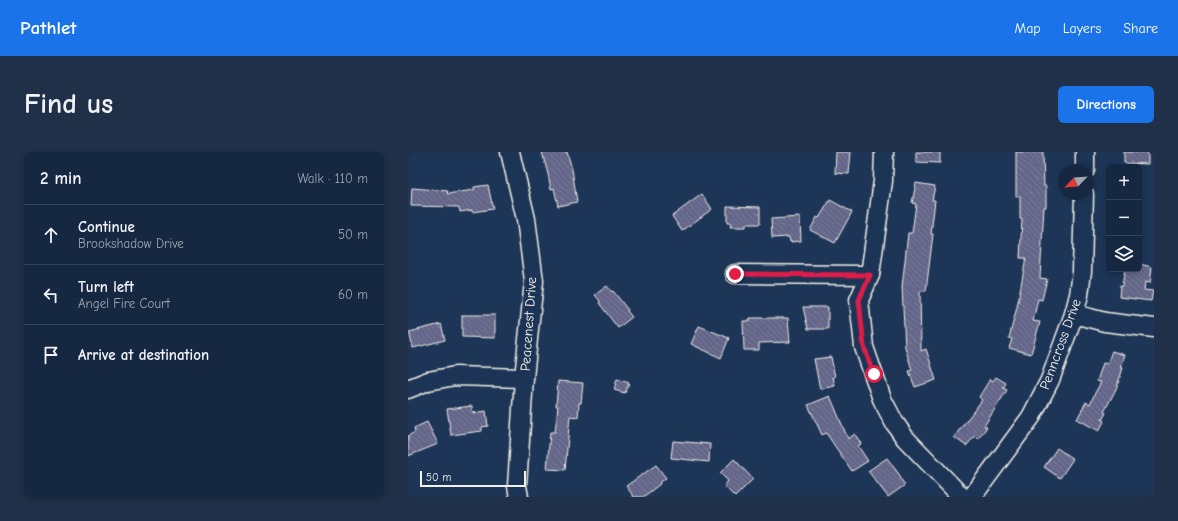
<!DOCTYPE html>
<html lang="en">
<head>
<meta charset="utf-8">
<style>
  body { margin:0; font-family:"Comic Neue",sans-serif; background:#1f3048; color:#f1f3f6 }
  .controls { position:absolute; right:12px; top:12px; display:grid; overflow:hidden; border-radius:6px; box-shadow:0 2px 6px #0003 }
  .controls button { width:36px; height:36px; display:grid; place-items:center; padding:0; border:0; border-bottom:1px solid #35445a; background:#162841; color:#f1f3f6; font:20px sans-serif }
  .compass { position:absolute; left:650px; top:12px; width:36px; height:36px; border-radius:50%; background:#162841; box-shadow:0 2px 6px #0003; rotate:245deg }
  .scale { position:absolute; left:12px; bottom:10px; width:106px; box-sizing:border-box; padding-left:4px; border:2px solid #f4f1e8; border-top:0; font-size:11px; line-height:14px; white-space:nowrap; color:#f4f1e8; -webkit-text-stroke:3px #1d3557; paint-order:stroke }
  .stop { position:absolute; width:12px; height:12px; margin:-9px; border:3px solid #e11d48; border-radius:50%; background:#fff }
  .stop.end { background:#e11d48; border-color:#fff; box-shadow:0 1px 4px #0008 }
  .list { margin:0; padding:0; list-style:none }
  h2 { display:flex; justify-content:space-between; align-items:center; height:52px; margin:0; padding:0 16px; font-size:17px }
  h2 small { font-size:13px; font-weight:400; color:#9ea6b1 }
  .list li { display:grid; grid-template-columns:26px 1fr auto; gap:12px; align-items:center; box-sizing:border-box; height:60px; padding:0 16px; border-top:1px solid #35445a }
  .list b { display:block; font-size:15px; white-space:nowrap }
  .list p { margin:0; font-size:13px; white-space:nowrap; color:#9ea6b1 }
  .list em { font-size:13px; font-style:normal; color:#9ea6b1 }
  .icon { flex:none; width:22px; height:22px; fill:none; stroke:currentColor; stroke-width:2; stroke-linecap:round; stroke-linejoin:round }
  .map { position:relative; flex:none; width:746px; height:345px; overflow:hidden; border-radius:6px }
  header { display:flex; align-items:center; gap:24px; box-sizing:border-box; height:56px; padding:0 20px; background:#1a73e8; color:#fff }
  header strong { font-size:19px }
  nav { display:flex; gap:22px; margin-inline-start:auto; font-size:14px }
  .intro { display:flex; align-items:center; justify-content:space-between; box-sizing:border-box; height:96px; padding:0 24px }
  h1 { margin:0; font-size:28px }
  .button { padding:10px 18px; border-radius:6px; background:#1a73e8; color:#fff; font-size:14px; font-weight:700 }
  main { display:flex; gap:24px; padding:0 24px }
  aside { flex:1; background:#162841; border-radius:6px; box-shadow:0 2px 6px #0003 }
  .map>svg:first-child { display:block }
</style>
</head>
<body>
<header>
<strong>Pathlet</strong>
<nav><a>Map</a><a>Layers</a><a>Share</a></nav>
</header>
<div class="intro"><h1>Find us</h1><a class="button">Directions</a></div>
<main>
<aside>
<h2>2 min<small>Walk · 110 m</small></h2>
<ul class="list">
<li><svg class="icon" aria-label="ahead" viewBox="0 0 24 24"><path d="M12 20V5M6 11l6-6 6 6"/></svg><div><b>Continue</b><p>Brookshadow Drive</p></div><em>50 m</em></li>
<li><svg class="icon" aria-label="left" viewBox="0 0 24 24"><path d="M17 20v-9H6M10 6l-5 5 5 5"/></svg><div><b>Turn left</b><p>Angel Fire Court</p></div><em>60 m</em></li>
<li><svg class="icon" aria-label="arrive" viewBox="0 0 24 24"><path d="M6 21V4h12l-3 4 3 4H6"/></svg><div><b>Arrive at destination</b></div></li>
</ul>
</aside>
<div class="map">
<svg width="746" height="345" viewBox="0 0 746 345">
  <defs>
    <pattern id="building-back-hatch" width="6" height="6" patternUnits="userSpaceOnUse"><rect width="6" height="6" fill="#646589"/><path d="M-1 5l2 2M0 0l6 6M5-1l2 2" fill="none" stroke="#7b7c9a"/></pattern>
  </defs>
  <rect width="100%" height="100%" fill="#1d3557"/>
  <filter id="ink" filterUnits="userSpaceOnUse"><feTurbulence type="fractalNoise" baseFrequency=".025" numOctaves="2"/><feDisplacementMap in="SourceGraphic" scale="8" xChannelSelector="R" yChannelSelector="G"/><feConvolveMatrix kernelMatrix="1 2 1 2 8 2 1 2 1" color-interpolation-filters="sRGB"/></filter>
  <g filter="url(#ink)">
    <g fill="url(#building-back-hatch)" stroke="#f4f1e8">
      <polygon points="134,0 159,0 164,17 169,50 150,54 146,36 143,37 140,22"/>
      <polygon points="428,0 443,0 441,22 427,21"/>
      <polygon points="508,0 532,0 532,11 508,10"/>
      <polygon points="608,0 635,0 636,34 638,34 638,55 636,55 632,126 639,127 634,148 630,147 625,169 632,170 623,202 601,196 604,187 601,186 609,155 618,106 612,106 614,67 612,67 612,44 608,44"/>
      <polygon points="716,0 740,0 740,12 716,11"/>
      <polygon points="508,31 527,34 524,48 527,48 523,82 525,82 518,139 512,139 513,199 518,197 528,228 507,235 501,219 504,218 497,195 494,135 500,81 504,81 508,52 504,51"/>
      <polygon points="80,33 85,57 64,60 64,58 52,60 51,55 3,54 4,36 40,39 39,42 66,38 66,35"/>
      <polygon points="294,42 304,57 274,79 264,64"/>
      <polygon points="422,48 444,60 427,91 402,78 409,65 411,66"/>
      <polygon points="319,54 352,55 352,72 338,72 338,75 322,75 323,71 319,71"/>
      <polygon points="392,65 393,89 382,90 381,85 364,86 363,67"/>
      <polygon points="731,112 744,115 742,131 737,130 736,138 745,139 743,149 711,145 712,134 714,134 717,117 731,117"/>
      <polygon points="199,134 204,140 205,139 220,158 219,159 224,165 210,176 191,151 192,149 187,143"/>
      <polygon points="395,155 420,155 420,177 400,177"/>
      <polygon points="54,163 87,163 87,186 54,185"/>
      <polygon points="342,166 380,166 382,190 351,191 351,198 336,198 335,169 342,169"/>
      <polygon points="33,172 37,188 5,196 1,180"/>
      <polygon points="291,174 321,186 313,206 283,192"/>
      <polygon points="704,199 717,203 713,216 715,216 708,237 696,260 698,261 694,268 696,269 691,279 669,267 678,250 682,252 687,241 693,230 689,229 695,211 699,212"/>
      <polygon points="423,205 427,225 425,225 427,234 412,237 406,207"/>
      <polygon points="588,225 598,231 595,236 599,238 576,274 579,275 570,287 567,284 558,294 546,285 574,248 571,245 582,227 585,229"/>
      <polygon points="209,227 221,231 217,241 206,238"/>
      <polygon points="150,229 175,231 173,251 171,251 170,265 162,264 157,318 139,317 142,280 147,280 150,254 148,254"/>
      <polygon points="422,244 440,287 447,282 453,292 450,294 460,309 444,319 418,281 414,283 400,253"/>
      <polygon points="64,254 65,261 78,259 80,274 74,275 74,279 43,283 39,257"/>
      <polygon points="19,270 30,292 0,304 0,284 7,280 6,276"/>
      <polygon points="265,289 302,292 301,310 263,306"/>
      <polygon points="649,296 665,307 652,326 636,315"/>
      <polygon points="479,306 493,325 492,326 497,333 480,345 460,319"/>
      <polygon points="326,307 345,327 327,345 316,334 320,329 312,321"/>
      <polygon points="248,313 258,326 251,331 252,332 235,345 226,345 218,334"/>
    </g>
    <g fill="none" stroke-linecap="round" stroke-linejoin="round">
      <defs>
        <g id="minor">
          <polyline points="102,0 118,67 126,129 116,226 109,334 111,345"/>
          <polyline points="476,0 475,29 462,123 451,148 456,195 474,247 486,270 497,286 554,345"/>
          <polyline points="677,18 677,0"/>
          <polyline points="327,122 462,123"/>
          <polyline points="666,162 697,170 746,176"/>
          <polyline points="0,237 20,229 47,224 116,226"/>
          <polyline points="564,345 623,265 642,228 666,162 671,143 674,119 676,42"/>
        </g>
      </defs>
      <use href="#minor" stroke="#f4f1e8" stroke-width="21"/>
      <use href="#minor" stroke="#1d3557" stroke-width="18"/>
    </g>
  </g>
  <g fill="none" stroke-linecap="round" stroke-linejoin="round" filter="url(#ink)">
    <polyline stroke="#e11d48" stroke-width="5" points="327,122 462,123 451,148 456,195 466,222"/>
  </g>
  <g text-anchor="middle" stroke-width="3" stroke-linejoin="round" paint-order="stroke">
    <g font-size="14" fill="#f4f1e8" stroke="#1d3557">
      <text transform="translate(120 172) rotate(-86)" y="5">Peacenest Drive</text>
      <text transform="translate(652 192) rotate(-70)" y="5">Penncross Drive</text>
    </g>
  </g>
</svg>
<div class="controls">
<button>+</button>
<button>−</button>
<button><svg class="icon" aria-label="layers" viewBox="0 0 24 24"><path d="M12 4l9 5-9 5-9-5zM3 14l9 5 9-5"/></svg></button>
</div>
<svg class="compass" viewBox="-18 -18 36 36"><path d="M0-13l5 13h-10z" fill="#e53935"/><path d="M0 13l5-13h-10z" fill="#9ea6b1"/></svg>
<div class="scale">50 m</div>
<div class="stop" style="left:466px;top:222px"></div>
<div class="stop end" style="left:327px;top:122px"></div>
</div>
</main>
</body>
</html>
